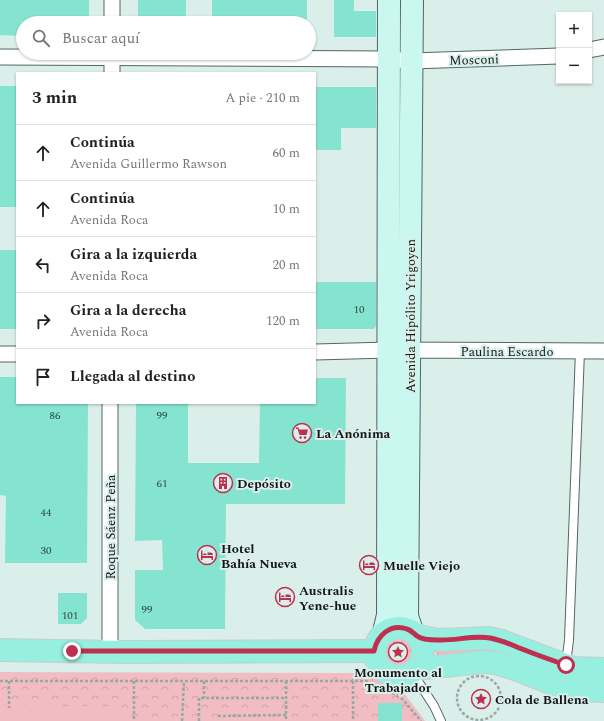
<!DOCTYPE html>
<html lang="es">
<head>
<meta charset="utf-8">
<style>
  body { margin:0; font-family:Spectral,serif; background:#f2f2f2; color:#222 }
  .controls { position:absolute; right:12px; top:12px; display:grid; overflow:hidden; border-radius:0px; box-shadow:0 1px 3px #0004 }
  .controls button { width:36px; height:36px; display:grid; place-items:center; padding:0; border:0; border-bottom:1px solid #e0e0e0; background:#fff; color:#222; font:20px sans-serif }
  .stop { position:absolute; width:12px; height:12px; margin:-9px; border:3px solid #bf2f50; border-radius:50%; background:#fff }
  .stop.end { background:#bf2f50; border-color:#fff; box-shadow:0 1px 4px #0008 }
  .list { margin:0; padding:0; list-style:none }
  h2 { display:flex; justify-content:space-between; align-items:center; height:52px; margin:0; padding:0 16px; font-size:17px }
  h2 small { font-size:13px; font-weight:400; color:#767676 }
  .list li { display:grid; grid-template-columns:26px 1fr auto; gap:12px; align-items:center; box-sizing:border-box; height:56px; padding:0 16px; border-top:1px solid #e0e0e0 }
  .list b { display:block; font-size:15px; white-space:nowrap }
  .list p { margin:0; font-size:13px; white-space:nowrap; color:#767676 }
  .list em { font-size:13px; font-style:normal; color:#767676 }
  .icon { flex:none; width:22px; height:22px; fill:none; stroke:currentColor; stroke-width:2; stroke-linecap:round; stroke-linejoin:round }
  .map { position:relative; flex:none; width:604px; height:721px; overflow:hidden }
  .search { position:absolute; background:#fff; box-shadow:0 1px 3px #0004; left:16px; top:16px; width:300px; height:44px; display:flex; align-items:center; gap:10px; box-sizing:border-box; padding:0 14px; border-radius:22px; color:#767676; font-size:15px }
  .panel { position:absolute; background:#fff; box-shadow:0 1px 3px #0004; left:16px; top:72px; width:300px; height:332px; border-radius:0px }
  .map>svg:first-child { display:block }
</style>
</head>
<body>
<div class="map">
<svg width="604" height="721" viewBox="0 0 604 721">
  <defs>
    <pattern id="grass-dots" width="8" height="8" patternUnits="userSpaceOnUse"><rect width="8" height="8" fill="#f2bdc2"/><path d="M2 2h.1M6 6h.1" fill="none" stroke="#cea2a6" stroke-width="1.8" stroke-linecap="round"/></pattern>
    <pattern id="park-crowns" width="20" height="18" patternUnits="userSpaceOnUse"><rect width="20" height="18" fill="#f2bdc2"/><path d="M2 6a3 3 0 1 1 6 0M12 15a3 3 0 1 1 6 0" fill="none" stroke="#cea2a6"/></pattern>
  </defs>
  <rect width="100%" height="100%" fill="#dbefea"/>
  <g fill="url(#grass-dots)">
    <circle cx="398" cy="651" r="14"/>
    <polygon points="490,647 604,678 604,683 437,656 435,651 437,648"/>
  </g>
  <polygon fill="url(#park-crowns)" points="0,672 361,673 401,689 425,721 0,721"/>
  <g fill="#f2bdc2">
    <rect x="0" y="705" width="53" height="16"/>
    <rect x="54" y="706" width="67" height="15"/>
  </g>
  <g fill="#85e4d0">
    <polygon points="0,0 89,0 89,23 23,23 23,36 0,35"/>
    <rect x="138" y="0" width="48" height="23"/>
    <rect x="212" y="0" width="95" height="23"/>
    <polygon points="334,0 354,0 354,11 376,11 376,37 334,37"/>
    <rect x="0" y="86" width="17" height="121"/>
    <polygon points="315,87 376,87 376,128 341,128 341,150 315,150"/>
    <rect x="0" y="250" width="17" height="79"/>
    <polygon points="315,282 376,282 376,326 374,329 315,329"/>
    <polygon points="0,377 17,377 17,403 88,403 87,563 5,563 6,496 0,495"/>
    <polygon points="315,378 346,378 345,504 226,504 225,629 145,629 135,620 135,570 163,570 162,540 135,541 136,403 188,403 188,463 259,463 260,403 315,403"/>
    <polygon points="58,593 87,593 87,618 81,624 58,624"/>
    <rect x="378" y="703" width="24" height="18"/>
  </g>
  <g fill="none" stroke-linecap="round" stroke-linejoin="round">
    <defs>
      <g id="lane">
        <polyline points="566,664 569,640 580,351"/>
        <polyline points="412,672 434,706 441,721"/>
      </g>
      <g id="street">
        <polyline points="112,23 112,0"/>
        <polyline points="589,50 604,47"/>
        <polyline points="0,57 389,59 411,61 559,56"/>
        <polyline points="112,73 112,53"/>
        <polyline points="315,352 389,350 604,351"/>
        <polyline points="0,354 17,354"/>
        <polyline points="110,652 110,403"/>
      </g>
      <g id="secondary">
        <polyline points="412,0 407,616 412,631"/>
        <polyline points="384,632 388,615 389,0"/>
      </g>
      <g id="primary">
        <circle cx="399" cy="652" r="24"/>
        <polyline points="418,636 438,640 489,638 502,641 573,668 604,669"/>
        <polyline points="0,650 124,652 374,651"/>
        <polyline points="415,669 483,662 495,663 512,668 564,688 576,690 604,691"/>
      </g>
    </defs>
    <use href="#lane" stroke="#556662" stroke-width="10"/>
    <use href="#street" stroke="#556662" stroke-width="17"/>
    <use href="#secondary" stroke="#556662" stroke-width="24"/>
    <use href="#primary" stroke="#cbcccc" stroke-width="24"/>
    <g stroke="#99a8a5" stroke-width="2.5" stroke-dasharray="3 2" stroke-linecap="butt">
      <circle cx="479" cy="698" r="22"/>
      <polyline points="0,681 366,681 399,696 405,702 421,721"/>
      <polyline points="9,681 9,708"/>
      <polyline points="134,681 134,721"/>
      <polyline points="204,681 204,698"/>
      <polyline points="286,681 286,721"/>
      <polyline points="353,681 353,721"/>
      <polyline points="218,716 286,715"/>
      <polyline points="182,721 184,681"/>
      <polyline points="199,721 199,698 286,698"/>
    </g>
    <use href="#lane" stroke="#fff" stroke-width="8"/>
    <use href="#street" stroke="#fff" stroke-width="15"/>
    <use href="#secondary" stroke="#caf7ef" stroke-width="22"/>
    <use href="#primary" stroke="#96efdf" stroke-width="22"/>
  </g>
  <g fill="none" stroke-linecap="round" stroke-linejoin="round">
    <path stroke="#bf2f50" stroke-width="5" d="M 72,651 L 374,651 C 377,636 390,623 407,629 C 411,630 413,633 417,636 C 421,639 432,640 438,640 C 455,641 473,635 490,638 C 501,640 512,645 522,649 C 537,655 551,660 566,665"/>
  </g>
  <defs>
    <symbol id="supermarket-ring" viewBox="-11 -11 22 22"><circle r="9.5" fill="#dbefea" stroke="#bf2f50" stroke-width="1.5"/><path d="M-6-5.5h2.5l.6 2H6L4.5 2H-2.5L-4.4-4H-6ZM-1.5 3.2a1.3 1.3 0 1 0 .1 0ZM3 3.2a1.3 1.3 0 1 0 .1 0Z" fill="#bf2f50"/></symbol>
    <symbol id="building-ring" viewBox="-11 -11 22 22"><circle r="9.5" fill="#dbefea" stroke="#bf2f50" stroke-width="1.5"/><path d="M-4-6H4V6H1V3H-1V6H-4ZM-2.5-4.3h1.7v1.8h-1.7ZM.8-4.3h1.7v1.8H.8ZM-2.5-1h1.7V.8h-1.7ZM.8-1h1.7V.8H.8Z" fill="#bf2f50"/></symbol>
    <symbol id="hotel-ring" viewBox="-11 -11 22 22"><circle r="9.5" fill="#dbefea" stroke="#bf2f50" stroke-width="1.5"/><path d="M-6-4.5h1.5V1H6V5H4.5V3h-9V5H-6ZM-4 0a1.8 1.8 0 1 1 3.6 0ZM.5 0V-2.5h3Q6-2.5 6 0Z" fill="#bf2f50"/></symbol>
    <symbol id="sight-ring" viewBox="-11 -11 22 22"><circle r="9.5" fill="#dbefea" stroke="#bf2f50" stroke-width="1.5"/><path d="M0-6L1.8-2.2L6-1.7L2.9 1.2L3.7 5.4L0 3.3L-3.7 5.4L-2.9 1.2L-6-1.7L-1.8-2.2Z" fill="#bf2f50"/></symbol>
  </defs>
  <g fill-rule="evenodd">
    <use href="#supermarket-ring" x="291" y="422" width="22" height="22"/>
    <use href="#building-ring" x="212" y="472" width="22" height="22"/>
    <use href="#hotel-ring" x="196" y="544" width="22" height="22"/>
    <use href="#hotel-ring" x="358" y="554" width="22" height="22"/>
    <use href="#hotel-ring" x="274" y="586" width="22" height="22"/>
    <use href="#sight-ring" x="387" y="641" width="22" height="22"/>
    <use href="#sight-ring" x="470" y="688" width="22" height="22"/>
  </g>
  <g text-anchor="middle" stroke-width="4" stroke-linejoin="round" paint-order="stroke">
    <g font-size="11" fill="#2f4b45">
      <text x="359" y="313">10</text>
      <text x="55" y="419">86</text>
      <text x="162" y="419">99</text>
      <text x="162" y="487">61</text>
      <text x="46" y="516">44</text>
      <text x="46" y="554">30</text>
      <text x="147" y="613">99</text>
      <text x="70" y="619">101</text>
    </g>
    <g font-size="13" fill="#121817" stroke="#dbefea">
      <text transform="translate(474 59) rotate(-2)" y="5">Mosconi</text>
      <text transform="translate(410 316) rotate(-90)" y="5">Avenida Hipólito Yrigoyen</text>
      <text x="507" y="356">Paulina Escardo</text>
      <text transform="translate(110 527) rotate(-90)" y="5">Roque Sáenz Peña</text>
    </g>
    <g font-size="13" font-weight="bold" fill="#121817" stroke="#dbefea" text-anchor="start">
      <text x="316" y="438">La Anónima</text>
      <text x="237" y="488">Depósito</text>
      <text x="221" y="553">Hotel<tspan x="221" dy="15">Bahía Nueva</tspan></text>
      <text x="383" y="570">Muelle Viejo</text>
      <text x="299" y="595">Australis<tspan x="299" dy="15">Yene-hue</tspan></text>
      <text x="398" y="677" text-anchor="middle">Monumento al<tspan x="398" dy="15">Trabajador</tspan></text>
      <text x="495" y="704">Cola de Ballena</text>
    </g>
  </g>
</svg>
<div class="controls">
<button>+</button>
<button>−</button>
</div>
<div class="stop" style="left:566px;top:665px"></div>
<div class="stop end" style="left:72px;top:651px"></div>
<div class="search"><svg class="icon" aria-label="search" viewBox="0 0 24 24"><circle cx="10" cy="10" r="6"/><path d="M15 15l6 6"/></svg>Buscar aquí</div>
<section class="panel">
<h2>3 min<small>A pie · 210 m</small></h2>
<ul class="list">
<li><svg class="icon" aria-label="ahead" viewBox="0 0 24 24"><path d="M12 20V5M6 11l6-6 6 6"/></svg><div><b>Continúa</b><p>Avenida Guillermo Rawson</p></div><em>60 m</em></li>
<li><svg class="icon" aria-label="ahead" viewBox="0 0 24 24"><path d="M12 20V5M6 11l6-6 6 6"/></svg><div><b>Continúa</b><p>Avenida Roca</p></div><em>10 m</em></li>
<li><svg class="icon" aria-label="left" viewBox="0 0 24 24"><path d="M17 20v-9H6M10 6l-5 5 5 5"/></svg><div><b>Gira a la izquierda</b><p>Avenida Roca</p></div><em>20 m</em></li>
<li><svg class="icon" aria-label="right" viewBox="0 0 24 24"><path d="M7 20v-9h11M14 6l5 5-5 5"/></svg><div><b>Gira a la derecha</b><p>Avenida Roca</p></div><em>120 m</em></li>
<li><svg class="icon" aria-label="arrive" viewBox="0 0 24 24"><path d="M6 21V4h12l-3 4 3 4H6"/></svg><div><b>Llegada al destino</b></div></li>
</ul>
</section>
</div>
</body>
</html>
